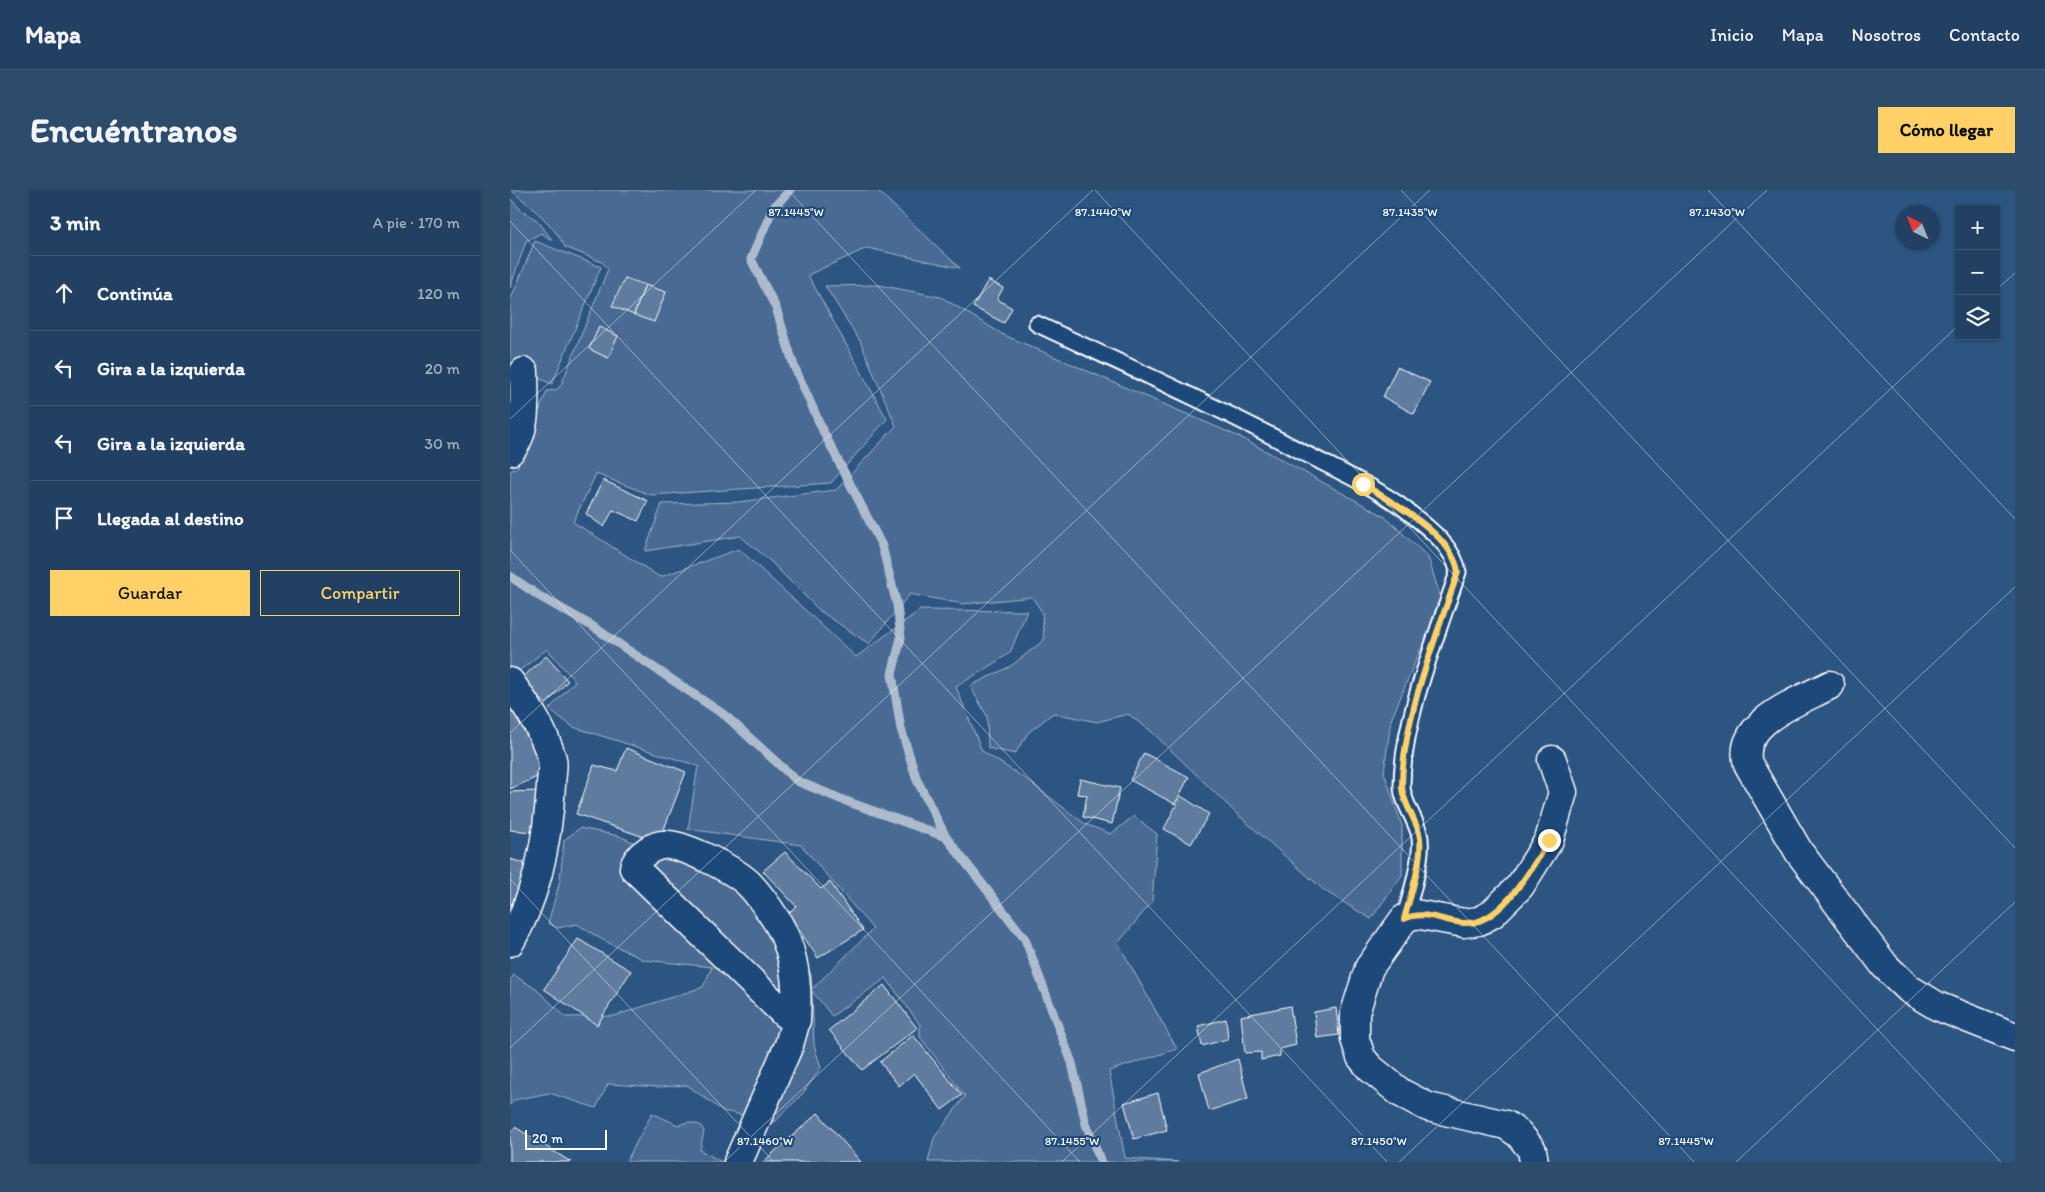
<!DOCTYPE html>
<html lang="es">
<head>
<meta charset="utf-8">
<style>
  body { margin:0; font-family:Itim,sans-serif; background:#2d4b6b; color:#f1f3f6 }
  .controls { position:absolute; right:15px; top:15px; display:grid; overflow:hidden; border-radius:0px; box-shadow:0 1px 4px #0004 }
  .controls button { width:45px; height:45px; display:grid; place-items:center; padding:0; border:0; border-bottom:1px solid #3e5977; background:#214062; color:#f1f3f6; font:25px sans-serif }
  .compass { position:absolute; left:1385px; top:15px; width:45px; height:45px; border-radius:50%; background:#214062; box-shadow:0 1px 4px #0004; rotate:317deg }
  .scale { position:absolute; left:15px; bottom:12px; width:82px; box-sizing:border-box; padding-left:5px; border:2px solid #fff; border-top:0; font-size:14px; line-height:18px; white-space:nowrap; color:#fff; -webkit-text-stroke:4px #1f4a7a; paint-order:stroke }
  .stop { position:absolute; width:15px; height:15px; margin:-11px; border:4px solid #ffd166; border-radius:50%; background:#fff }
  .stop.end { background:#ffd166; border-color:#fff; box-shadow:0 1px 5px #0008 }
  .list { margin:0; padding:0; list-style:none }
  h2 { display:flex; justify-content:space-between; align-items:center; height:65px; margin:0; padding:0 20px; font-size:21px }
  h2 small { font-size:16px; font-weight:400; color:#a2afbe }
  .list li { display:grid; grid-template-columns:32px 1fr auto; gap:15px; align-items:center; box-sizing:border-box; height:75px; padding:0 20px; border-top:1px solid #3e5977 }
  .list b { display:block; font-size:19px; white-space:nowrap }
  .list em { font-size:16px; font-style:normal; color:#a2afbe }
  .actions { display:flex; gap:10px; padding:15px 20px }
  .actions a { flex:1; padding:11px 0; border:1px solid #ffd166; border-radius:0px; text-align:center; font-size:18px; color:#ffd166 }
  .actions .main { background:#ffd166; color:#111 }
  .icon { flex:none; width:28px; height:28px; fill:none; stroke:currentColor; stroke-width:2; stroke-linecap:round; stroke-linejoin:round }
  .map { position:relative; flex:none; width:1505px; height:972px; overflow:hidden; border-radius:0px }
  header { display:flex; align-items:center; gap:30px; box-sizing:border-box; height:70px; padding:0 25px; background:#214062; border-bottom:1px solid #3e5977 }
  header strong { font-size:24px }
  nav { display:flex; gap:28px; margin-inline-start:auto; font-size:18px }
  .intro { display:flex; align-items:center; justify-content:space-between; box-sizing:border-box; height:120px; padding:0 30px }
  h1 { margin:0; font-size:35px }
  .button { padding:12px 22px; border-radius:0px; background:#ffd166; color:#111; font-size:18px; font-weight:700 }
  main { display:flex; gap:30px; padding:0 30px }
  aside { flex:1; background:#214062; border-radius:0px; box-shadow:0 1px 4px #0004 }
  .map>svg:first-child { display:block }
</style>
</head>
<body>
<header>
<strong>Mapa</strong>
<nav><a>Inicio</a><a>Mapa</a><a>Nosotros</a><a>Contacto</a></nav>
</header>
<div class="intro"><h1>Encuéntranos</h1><a class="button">Cómo llegar</a></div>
<main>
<aside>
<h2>3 min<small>A pie · 170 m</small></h2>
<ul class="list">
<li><svg class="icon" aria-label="ahead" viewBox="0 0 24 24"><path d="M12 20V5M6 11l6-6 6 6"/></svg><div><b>Continúa</b></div><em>120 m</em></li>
<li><svg class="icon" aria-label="left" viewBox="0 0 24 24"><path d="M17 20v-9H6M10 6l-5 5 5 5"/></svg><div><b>Gira a la izquierda</b></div><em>20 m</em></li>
<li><svg class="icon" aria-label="left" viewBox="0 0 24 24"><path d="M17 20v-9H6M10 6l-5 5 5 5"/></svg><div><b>Gira a la izquierda</b></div><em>30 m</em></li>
<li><svg class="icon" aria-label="arrive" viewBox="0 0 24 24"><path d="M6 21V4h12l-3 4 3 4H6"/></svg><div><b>Llegada al destino</b></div></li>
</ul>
<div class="actions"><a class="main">Guardar</a><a>Compartir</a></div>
</aside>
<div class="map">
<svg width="1505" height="972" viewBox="0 0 1505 972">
  <rect width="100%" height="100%" fill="#2c5582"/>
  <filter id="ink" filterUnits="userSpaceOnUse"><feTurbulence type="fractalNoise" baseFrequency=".02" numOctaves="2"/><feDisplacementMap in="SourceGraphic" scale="10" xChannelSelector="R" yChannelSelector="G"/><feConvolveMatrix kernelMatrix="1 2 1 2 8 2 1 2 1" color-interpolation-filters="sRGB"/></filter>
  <g filter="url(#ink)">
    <g fill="#486b92" stroke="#a4b5c8">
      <path d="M 1,0 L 367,0 L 450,78 L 357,58 L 298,85 L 377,229 L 321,293 L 141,305 L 86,284 L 63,332 L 150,387 L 229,359 L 346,467 L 410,420 L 517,421 L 500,463 L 446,497 L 472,561 L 516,589 L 575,634 L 601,644 L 624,626 L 647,644 L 642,712 L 608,753 L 667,859 L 599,881 L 615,968 L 668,972 L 418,972 L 424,948 L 455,906 L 410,847 L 410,835 L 376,788 L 322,826 L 302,801 L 304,855 L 311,878 L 293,903 L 265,932 L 213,921 L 177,895 L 150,897 L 98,894 L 86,918 L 39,903 L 4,910 L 0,915 L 0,790 L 4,785 L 26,799 L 56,827 L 104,826 L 193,797 L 202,777 L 134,770 L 91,749 L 67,734 L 48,738 L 38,733 L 50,691 L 54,650 L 70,638 L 109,646 L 163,670 L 214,659 L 251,693 L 301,784 L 302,799 L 363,739 L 291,655 L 178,639 L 188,576 L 63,537 L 39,519 L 65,491 L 37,459 L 0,488 L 0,281 L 7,278 L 37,201 L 46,200 L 51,195 L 98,79 L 92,72 L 55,57 C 43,33 21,17 1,0 Z"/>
      <polygon points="0,8 10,19 28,31 43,51 31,43 16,51 0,98"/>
      <polygon points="25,51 91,77 42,194 0,176 0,111"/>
      <polygon points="369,95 431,107 492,144 732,248 874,326 918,367 935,421 910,460 881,530 874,582 892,636 892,685 861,729 815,701 727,624 641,541 618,524 587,532 543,523 518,543 505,564 478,558 477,526 460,496 501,476 534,450 532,422 522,407 453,414 400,404 359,454 310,421 259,370 230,346 135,361 152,314 229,312 326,300 386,236 350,151 315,96"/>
      <polygon points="142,923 168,935 179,932 190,935 194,941 190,960 212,972 116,972"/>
    </g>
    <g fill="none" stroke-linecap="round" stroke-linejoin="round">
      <g stroke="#acbcce" stroke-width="9">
        <polyline points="280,0 263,18 241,69 266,118 284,176 313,241 372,356 387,415 391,448 382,484 391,539 407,590 436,647 515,749 562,873 576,934 591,972"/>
        <polyline points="0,386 29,406 82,436 216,526 287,591 333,610 436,647"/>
      </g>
    </g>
    <g fill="#5e7c9f" stroke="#fff">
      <polygon points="115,88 135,95 124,125 102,116"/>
      <polygon points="478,90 493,98 487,109 502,118 494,133 463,117"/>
      <polygon points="135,95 156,102 144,132 124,125"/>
      <polygon points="89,137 108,146 98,168 79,159"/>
      <polygon points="887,177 920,192 904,224 873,207"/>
      <polygon points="93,290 138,311 128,331 103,320 94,337 76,324"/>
      <polygon points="36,466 58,491 36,514 11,489"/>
      <polygon points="0,518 18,542 36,583 0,599"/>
      <polygon points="116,558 176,582 149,652 66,624 84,575 107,581"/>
      <polygon points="634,563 679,587 665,614 620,590"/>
      <polygon points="570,589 610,598 602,634 573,627 577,605 567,604"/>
      <polygon points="29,601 23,642 0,640 0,602"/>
      <polygon points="671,606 699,624 681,654 654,639"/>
      <polygon points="275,662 311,699 320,692 353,740 308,768 278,724 286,716 253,681"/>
      <polygon points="0,669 20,675 7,717 0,714"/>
      <polygon points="68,749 121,781 87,835 34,799"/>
      <polygon points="374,795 407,838 352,880 319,840"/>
      <polygon points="780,816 786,855 770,859 770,866 751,870 751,862 735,863 731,826"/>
      <polygon points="826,818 829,845 807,848 804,822"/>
      <polygon points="716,829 718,849 692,856 688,836"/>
      <polygon points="403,845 452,905 432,920 404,883 389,896 370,872"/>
      <polygon points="728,869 738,909 699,921 689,883"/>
      <polygon points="648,903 657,940 624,949 614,913"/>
      <polygon points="308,923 351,972 253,972"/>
      <polygon points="5,937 61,972 0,972 0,943"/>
    </g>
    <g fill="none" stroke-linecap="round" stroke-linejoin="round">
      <defs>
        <path id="lane" d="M 527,134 C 615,175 704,215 790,261 C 825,279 864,296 896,320 C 916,336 944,356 948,382 C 927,446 892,530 892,596 C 892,611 905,628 909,643 C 915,662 900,709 894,729"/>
        <g id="street">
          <path d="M 0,261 C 18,243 14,206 14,182"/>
          <path d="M 0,492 C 17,516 34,540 42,569 C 44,576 41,587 41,595 C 38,648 27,706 0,752"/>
          <path d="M 1320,495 C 1290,511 1226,532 1238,574 L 1289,662 L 1375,776 L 1399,799 L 1427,816 L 1505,847"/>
          <path d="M 228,972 L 279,855 L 286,830 L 275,824 L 124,678 C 127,665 145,653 159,655 C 178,657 224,680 238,693 C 249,704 260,720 268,733 C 285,762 288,798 286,830"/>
          <polyline points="1024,972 1022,960 1009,944 996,935 918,917 891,903 860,878 851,867 845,849 845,823 859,778 894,729 905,724 954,733 969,731 982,724 1010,696 1039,650 1053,602 1042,570"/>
        </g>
      </defs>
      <use href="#lane" stroke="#fff" stroke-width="19"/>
      <use href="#street" stroke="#fff" stroke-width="31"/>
      <use href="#lane" stroke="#1f4a7a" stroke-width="15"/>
      <use href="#street" stroke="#1f4a7a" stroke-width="28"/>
    </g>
  </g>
  <g fill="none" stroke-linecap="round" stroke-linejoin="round" filter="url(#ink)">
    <path stroke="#ffd166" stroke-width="6" d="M 853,294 C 883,313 943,345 948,382 C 927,445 892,530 892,596 C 892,611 905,628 909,643 C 915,662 900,708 894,729 C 916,719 932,732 954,733 C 991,736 1022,677 1039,650"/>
  </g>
  <path fill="none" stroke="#fff" stroke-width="1" stroke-opacity="0.45" d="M 278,0 L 1184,972M 585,0 L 1491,972M 891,0 L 1505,658M 1198,0 L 1505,329M 0,31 L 877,972M 1486,100 L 1505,83M 0,229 L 246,0M 0,360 L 570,972M 0,543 L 583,0M 0,689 L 264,972M 0,858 L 920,0M 214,972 L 1257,0M 552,972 L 1449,135M 889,972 L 1505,397M 1226,972 L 1505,712"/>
  <g font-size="12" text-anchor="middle" fill="#fff" stroke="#1f4a7a" stroke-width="4.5" stroke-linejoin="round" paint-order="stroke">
    <text x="286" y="26">87.1445°W</text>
    <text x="593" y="26">87.1440°W</text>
    <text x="900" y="26">87.1435°W</text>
    <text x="1207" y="26">87.1430°W</text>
    <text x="255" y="955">87.1460°W</text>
    <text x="562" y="955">87.1455°W</text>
    <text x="869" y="955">87.1450°W</text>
    <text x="1176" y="955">87.1445°W</text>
  </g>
</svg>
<div class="controls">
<button>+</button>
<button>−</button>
<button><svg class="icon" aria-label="layers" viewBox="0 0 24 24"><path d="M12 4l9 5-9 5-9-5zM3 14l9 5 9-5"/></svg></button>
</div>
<svg class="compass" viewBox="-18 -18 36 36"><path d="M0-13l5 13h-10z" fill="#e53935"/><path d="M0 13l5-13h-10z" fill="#a2afbe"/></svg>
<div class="scale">20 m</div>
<div class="stop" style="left:853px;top:294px"></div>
<div class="stop end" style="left:1039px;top:650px"></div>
</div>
</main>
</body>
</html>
